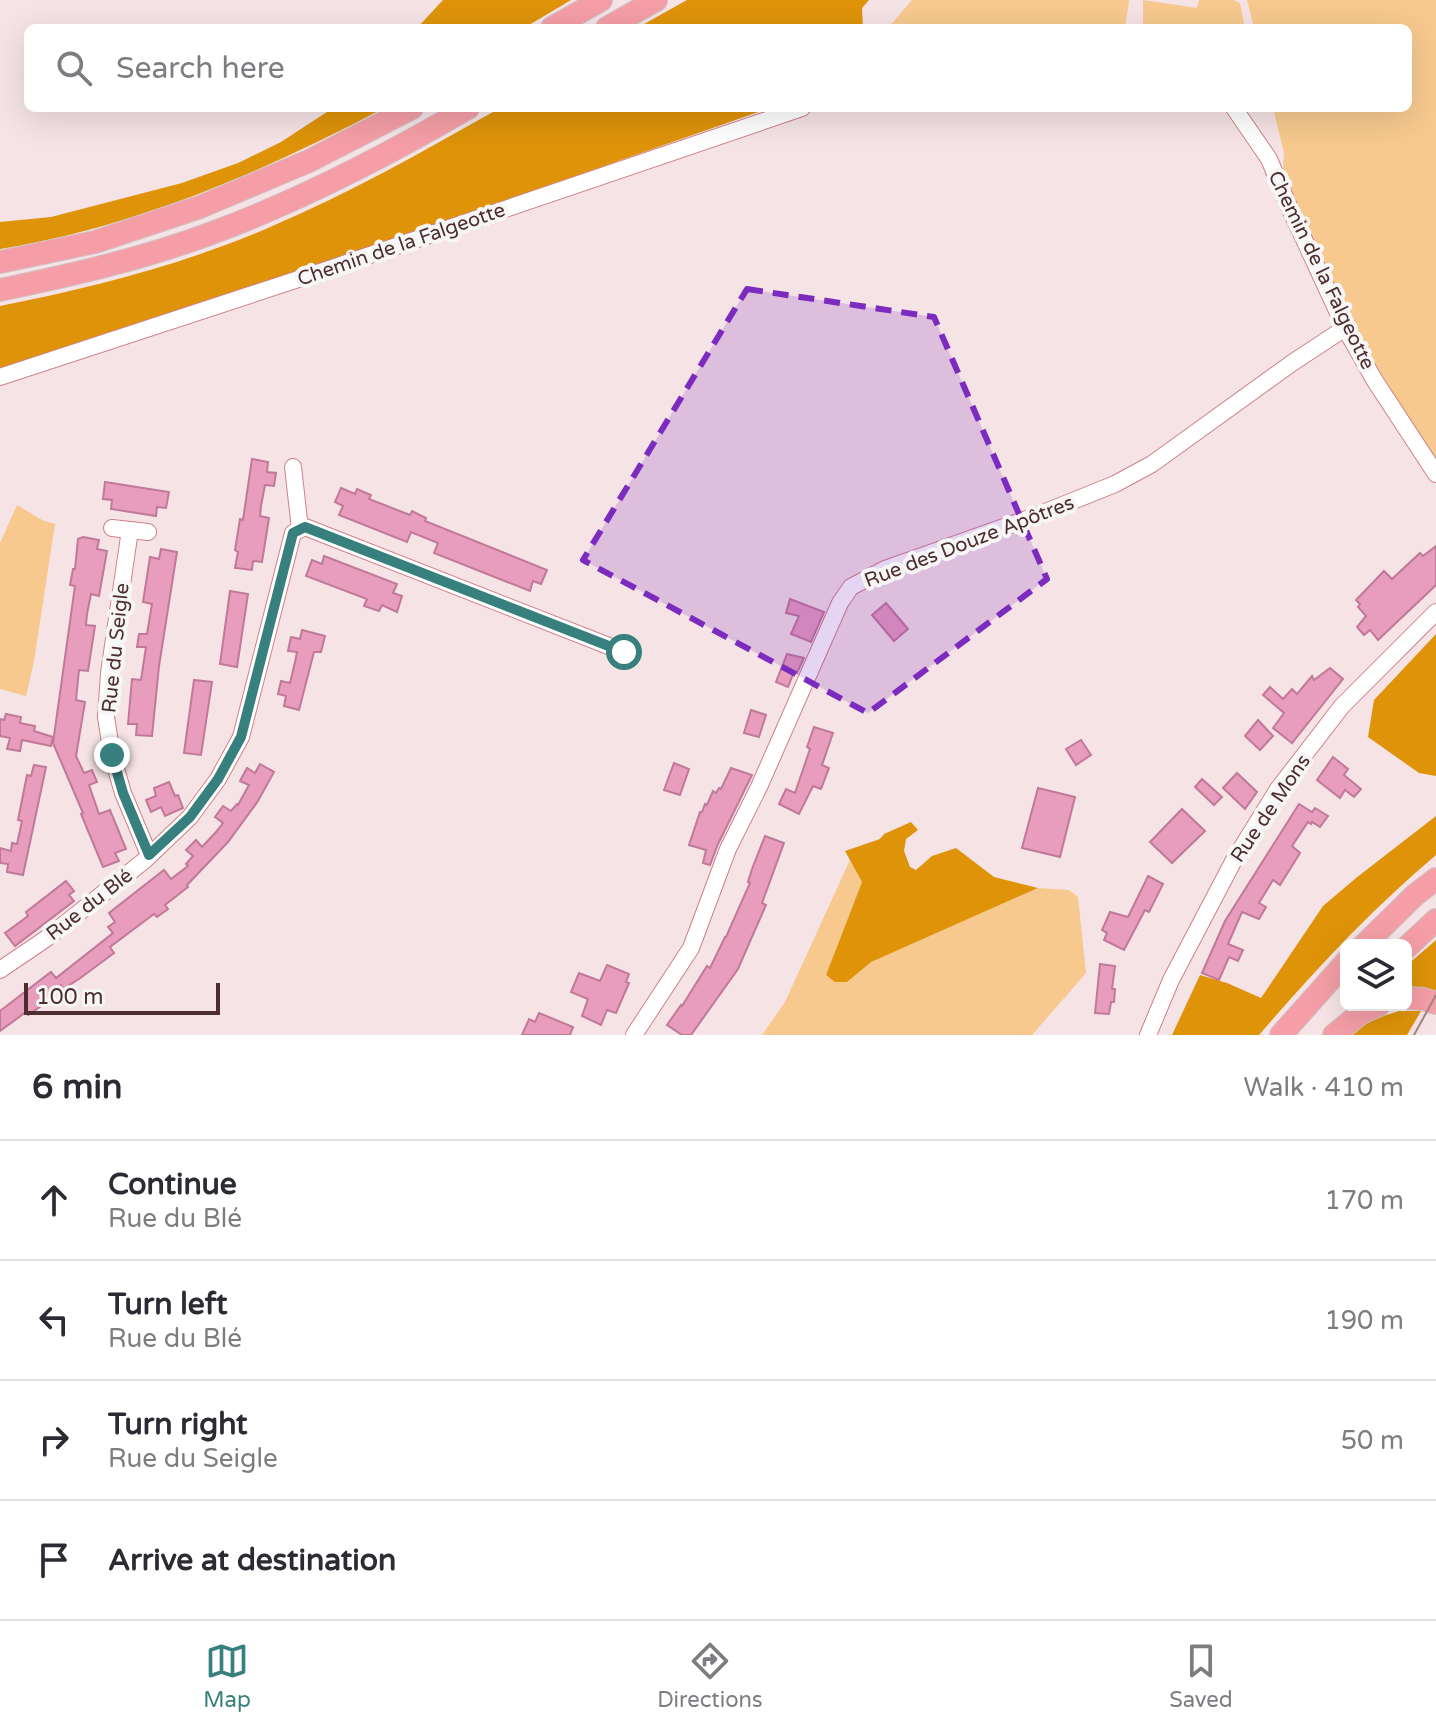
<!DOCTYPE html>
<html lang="en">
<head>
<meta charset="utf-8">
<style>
  body { margin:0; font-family:"Varela Round",sans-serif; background:#f7f7f7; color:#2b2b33 }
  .controls { position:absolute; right:24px; bottom:24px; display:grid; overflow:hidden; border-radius:12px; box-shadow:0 8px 32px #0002 }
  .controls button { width:72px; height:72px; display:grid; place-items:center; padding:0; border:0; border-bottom:2px solid #e1e1e2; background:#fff; color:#2b2b33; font:40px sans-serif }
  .scale { position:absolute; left:24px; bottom:20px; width:196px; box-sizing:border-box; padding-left:8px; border:4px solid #4d2d30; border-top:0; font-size:22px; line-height:28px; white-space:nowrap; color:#4d2d30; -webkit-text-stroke:6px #f6f6f6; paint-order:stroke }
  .stop { position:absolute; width:24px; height:24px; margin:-18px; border:6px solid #38807e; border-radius:50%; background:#fff }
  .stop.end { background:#38807e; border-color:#fff; box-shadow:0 2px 8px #0008 }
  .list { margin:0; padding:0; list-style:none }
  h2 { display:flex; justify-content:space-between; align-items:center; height:104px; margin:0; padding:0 32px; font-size:34px }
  h2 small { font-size:26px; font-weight:400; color:#7c7c81 }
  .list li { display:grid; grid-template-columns:52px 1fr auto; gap:24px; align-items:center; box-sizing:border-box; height:120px; padding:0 32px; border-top:2px solid #e1e1e2 }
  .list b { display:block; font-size:30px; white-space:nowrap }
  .list p { margin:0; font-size:26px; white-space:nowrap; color:#7c7c81 }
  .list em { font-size:26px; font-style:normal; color:#7c7c81 }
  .icon { flex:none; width:44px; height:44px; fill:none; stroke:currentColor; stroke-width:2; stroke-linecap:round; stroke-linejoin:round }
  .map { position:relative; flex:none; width:1436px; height:1035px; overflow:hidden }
  .search { position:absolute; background:#fff; box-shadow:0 8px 32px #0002; left:24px; right:24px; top:24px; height:88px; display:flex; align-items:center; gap:20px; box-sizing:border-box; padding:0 28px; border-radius:12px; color:#7c7c81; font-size:30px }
  .sheet { height:584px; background:#fff }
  nav { display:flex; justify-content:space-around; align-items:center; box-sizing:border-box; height:112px; border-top:2px solid #e1e1e2; background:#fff; font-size:22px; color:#7c7c81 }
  nav a { display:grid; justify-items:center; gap:4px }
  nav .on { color:#38807e }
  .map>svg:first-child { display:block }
</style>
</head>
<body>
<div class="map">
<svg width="1436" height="1035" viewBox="0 0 1436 1035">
  <rect width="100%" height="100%" fill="#f5e3e5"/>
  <g fill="#f7c98f">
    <polygon points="912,0 1127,0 1129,1 1125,28 1065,24 1039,28 888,28"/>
    <polygon points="1143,0 1197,8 1199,0 1234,0 1240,3 1245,28 1143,28"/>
    <polygon points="1247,0 1436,0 1436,460 1376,366 1356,328 1324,267 1283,170 1284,153 1273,108 1408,108 1408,28 1254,28"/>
    <polygon points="17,505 42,520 55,524 34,661 26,696 0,689 0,543"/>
    <polygon points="850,860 862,882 826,975 847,982 870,962 1038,888 1069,890 1078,897 1086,973 1032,1035 762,1035 785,1002"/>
  </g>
  <g fill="#de9309">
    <polygon points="443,0 571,0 524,28 417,28"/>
    <polygon points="687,0 869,0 862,8 863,28 637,28"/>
    <path d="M 333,108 L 384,108 C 263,172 136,227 0,249 L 0,222 L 51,217 L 182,183 L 238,163 L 281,142 Z"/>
    <path d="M 500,108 L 770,108 L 361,251 L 150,319 L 69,350 L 0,370 L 0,306 C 91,288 182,265 268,228 C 348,194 424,151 500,108 Z"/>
    <polygon points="1436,634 1436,776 1419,773 1368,737 1374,700"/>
    <path d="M 1436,816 L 1436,855 C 1371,910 1314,971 1259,1035 L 1172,1035 L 1200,975 L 1227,983 L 1261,998 L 1323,906 L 1356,878 Z"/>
    <polygon points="911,822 918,830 906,839 904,851 910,867 916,870 932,856 956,848 994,877 1038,888 871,962 847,982 835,982 826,975 862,882 845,851 880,839 884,834"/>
    <polygon points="1436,940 1436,994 1406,992 1406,966"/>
    <polygon points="1399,1011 1421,1011 1407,1035 1349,1035 1374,1019"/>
  </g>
  <g fill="#e89dbd" stroke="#c07998" stroke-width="2">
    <polygon points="252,459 268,462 267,472 276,473 274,486 265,485 261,506 260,516 269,518 262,562 253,561 252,570 235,568 238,552 235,550 240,519 243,520"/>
    <polygon points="105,482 169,492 166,508 157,507 156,516 111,509 112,500 103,499"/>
    <polygon points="341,488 355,494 357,489 371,495 369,499 410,515 412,511 426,518 425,521 547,570 541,584 533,581 530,591 434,553 438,543 411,532 407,542 339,515 343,506 335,502"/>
    <polygon points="83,537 99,540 97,549 107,551 99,596 91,594 87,614 86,625 95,626 88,671 79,670 76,700 85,702 76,756 84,773 92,770 97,782 89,785 99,814 110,810 126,849 115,853 119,861 103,867 81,814 83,813 53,743 75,586 70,585 73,569 75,569 78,539"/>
    <polygon points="1436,546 1436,585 1378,640 1370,630 1364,635 1357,627 1366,616 1358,607 1360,604 1356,600 1384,571 1392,579 1420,553 1423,556"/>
    <polygon points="161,549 177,552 159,666 152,736 136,735 137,724 128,724 132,679 141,680 146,647 137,647 139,634 147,634 152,604 143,602 150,557 159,559"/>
    <polygon points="324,556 397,584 393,593 402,596 397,612 382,605 379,611 364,606 367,599 306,576 312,560 322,564"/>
    <polygon points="230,591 248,594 237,667 220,664"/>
    <polygon points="790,599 824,612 811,642 791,634 799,616 786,613"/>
    <polygon points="886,603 908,629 894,641 872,615"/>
    <polygon points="302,630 325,636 321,652 314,652 299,710 284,706 286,696 278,694 281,681 290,683 295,662 297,652 288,651 291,637 300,639"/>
    <polygon points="787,654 804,658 797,673 794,672 788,687 776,682"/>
    <polygon points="1330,668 1343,679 1292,743 1273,728 1284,713 1263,695 1270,687 1283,699 1292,689 1297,694 1312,676 1314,680"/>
    <polygon points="194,680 212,682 201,755 184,753"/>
    <polygon points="751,710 766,715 759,737 744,733"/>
    <polygon points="6,714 21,717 20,723 35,726 34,731 53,737 51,746 22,740 20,751 7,749 10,738 0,736 0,719 4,720"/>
    <polygon points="1258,720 1273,736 1260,750 1245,736"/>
    <polygon points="814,727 833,733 822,765 829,768 821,789 813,786 799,814 779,804 786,789 795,793 810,749 807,747"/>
    <polygon points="1081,740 1091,755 1076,765 1066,749"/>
    <polygon points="1333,757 1348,769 1344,775 1361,789 1354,797 1345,790 1340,798 1317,780"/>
    <polygon points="674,763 689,769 680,795 664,790"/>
    <polygon points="260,764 274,772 258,801 228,842 187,885 188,887 165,905 168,909 157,917 154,914 110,947 114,953 79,979 63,989 61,985 38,1003 41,1006 28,1015 26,1012 0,1031 0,1011 51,972 56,978 113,933 108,927 115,922 109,913 164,870 171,879 188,866 186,864 193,856 186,850 196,840 202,847 216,832 223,823 215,817 223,806 231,811 237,804 238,805 249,785 240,781 247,768 255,773"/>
    <polygon points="34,765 46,767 23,875 7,872 8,864 0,863 0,848 11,851 12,843 17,844 22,821 18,820 27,775 31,776"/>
    <polygon points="731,768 752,775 718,844 710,865 703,863 706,850 689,845 700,812 702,812 705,804 707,805 713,791 716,793 719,788 721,789"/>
    <polygon points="1237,773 1257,792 1245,809 1223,788"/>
    <polygon points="1202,779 1222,797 1214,805 1195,787"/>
    <polygon points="169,782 175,796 178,795 183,808 165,816 161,807 151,812 146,800 156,796 154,788"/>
    <polygon points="1038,788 1075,797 1060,857 1022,848"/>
    <polygon points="1299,804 1312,812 1315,808 1328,816 1320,827 1312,822 1311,824 1308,822 1292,846 1300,853 1280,885 1273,880 1259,903 1266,907 1259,919 1242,912 1228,944 1243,950 1238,961 1229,957 1219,980 1202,973 1225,921"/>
    <polygon points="1182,809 1205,831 1172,863 1150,842"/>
    <polygon points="765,836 784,843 762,903 766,905 738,969 691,1035 682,1035 667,1025 681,1005 682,1006 707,966 710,968 725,937 726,937 750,883 748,882 752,869"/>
    <polygon points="1148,876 1163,884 1149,912 1145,910 1124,950 1104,940 1107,933 1102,930 1110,912 1128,917"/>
    <polygon points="66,881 74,891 69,895 74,901 15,946 5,933 28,916 26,912"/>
    <polygon points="1100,964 1115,966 1112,989 1115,989 1114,1002 1111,1002 1109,1014 1095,1013"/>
    <polygon points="607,965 629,974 626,982 629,983 616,1013 607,1010 601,1025 582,1016 588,999 571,992 579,973 600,981"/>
    <polygon points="539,1013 573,1027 570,1035 522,1035 529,1019 535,1022"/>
  </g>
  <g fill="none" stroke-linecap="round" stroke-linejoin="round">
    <defs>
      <g id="minor">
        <polyline points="1234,108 1269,159 1290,209 1345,328 1375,381 1436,474"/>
        <polyline points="0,377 329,269 802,108"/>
        <polyline points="293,467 300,529"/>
        <polyline points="112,528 148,532"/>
        <polyline points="130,530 109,673 106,717 112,755 123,793 149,855"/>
        <polyline points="0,970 47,938 145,860 190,817 218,779 241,737 293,533 305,527 624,652"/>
        <polyline points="634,1035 691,948 728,849 759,787 840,603 851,587 885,569 1038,515 1115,484 1152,464 1292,363 1345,328"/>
        <polyline points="1148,1035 1171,980 1234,860 1278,789 1342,706 1436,612"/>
      </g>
      <g id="highway">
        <polyline points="552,28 601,0"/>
        <polyline points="607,28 656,0"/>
        <polyline points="0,262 95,242 200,207 309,161 412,108"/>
        <path d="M 0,290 C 71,275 143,259 212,233 C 301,200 386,156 468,108"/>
        <polyline points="1364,945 1415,895 1436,879"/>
        <polyline points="1406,948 1436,920"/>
        <polyline points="1406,998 1423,999 1436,1003"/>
        <polyline points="1281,1035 1346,962"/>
        <polyline points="1334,1035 1361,1013 1379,1005"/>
      </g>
    </defs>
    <use href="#minor" stroke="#ce8189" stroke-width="18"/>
    <use href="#highway" stroke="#cdc4c5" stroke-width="24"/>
    <use href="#minor" stroke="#fff" stroke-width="16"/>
    <use href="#highway" stroke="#f59ea7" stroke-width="22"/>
    <polyline stroke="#9f8688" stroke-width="2" points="1414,1035 1436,995"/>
  </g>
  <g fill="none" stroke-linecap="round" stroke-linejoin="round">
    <polyline stroke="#38807e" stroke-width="10" points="112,755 123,793 149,855 190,817 218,779 241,737 293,533 305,527 624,652"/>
  </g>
  <path fill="#7b2cbf" fill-opacity="0.2" stroke="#7b2cbf" stroke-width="6" stroke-dasharray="16 10" stroke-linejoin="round" d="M 747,289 L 934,317 L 1047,579 L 868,713 L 583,560 Z"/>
  <g text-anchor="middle" stroke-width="8" stroke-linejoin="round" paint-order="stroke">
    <g font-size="20" fill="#4d2d30" stroke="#f6f6f6">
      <text transform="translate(401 244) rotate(-19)" y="7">Chemin de la Falgeotte</text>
      <text transform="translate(1322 270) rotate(64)" y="7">Chemin de la Falgeotte</text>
      <text transform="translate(969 541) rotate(-21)" y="7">Rue des Douze Apôtres</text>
      <text transform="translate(115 648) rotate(-84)" y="7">Rue du Seigle</text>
      <text transform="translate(1270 808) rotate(-56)" y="7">Rue de Mons</text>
      <text transform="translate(89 904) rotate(-38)" y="7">Rue du Blé</text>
    </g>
  </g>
</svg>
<div class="controls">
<button><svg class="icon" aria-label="layers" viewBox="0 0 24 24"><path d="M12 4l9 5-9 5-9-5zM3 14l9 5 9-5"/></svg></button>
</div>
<div class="scale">100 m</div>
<div class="stop" style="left:624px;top:652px"></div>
<div class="stop end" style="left:112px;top:755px"></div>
<div class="search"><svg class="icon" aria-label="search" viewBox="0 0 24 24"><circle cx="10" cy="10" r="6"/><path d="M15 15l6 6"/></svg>Search here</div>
</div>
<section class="sheet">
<h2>6 min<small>Walk · 410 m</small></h2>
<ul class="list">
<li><svg class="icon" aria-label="ahead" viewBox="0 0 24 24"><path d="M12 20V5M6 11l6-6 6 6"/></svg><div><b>Continue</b><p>Rue du Blé</p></div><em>170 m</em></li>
<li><svg class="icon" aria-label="left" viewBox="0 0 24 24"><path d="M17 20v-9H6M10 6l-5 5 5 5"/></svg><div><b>Turn left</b><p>Rue du Blé</p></div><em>190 m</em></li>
<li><svg class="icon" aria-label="right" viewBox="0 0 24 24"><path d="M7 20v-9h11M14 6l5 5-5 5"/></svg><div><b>Turn right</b><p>Rue du Seigle</p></div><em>50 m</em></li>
<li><svg class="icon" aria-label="arrive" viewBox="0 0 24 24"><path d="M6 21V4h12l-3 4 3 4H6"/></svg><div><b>Arrive at destination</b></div></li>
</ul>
</section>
<nav>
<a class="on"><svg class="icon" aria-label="map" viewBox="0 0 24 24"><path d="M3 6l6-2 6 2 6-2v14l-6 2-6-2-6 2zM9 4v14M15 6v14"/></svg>Map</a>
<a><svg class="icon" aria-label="directions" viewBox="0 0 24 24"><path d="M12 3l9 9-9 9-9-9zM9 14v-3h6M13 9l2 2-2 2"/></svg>Directions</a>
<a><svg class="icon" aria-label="saved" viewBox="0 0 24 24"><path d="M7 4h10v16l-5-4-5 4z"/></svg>Saved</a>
</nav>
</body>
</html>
